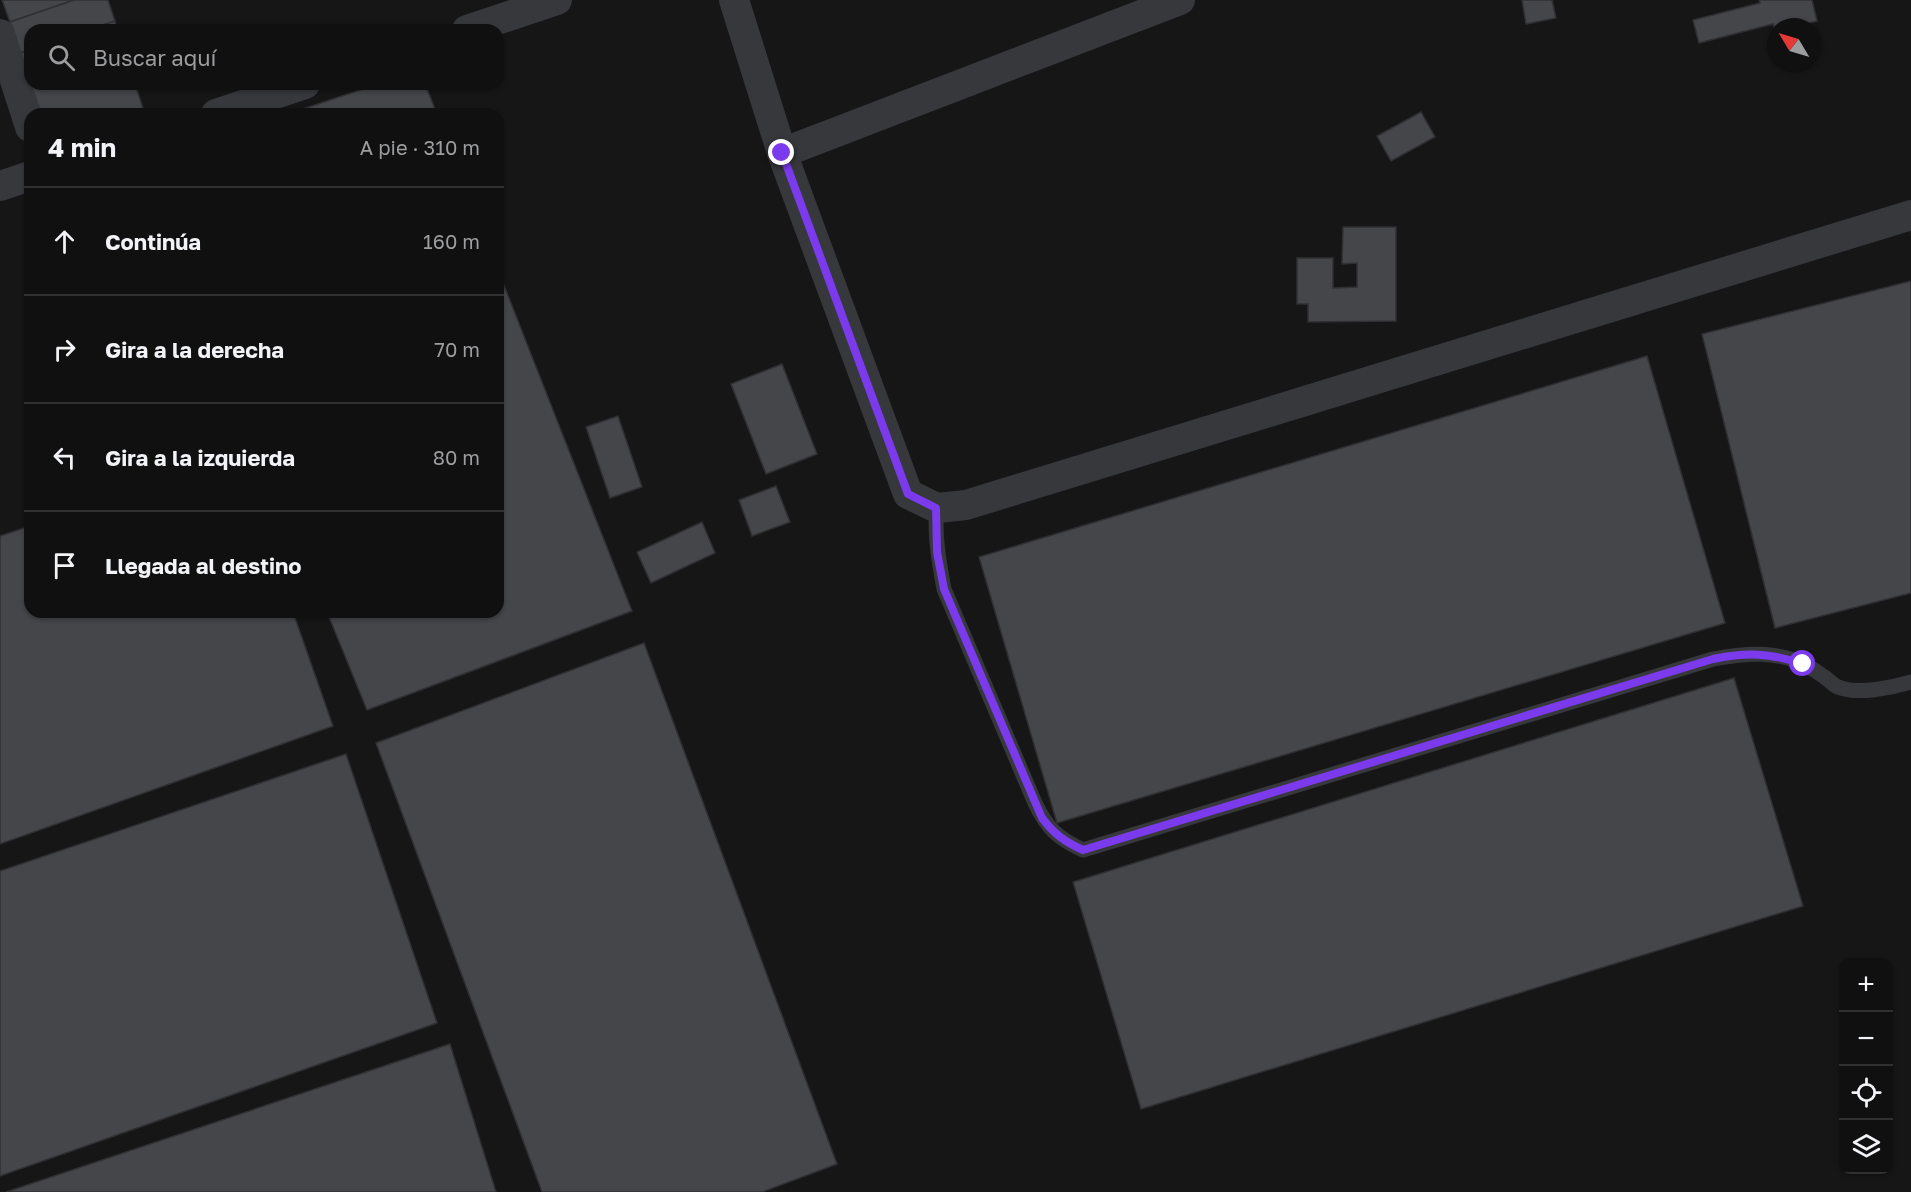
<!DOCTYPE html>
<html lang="es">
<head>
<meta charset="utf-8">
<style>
  body { margin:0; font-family:"Golos Text",sans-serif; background:#1e1e1f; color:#f1f3f6 }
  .controls { position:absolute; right:18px; bottom:18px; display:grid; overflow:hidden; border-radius:12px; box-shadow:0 2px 4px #0004 }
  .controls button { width:54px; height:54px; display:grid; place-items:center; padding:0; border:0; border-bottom:2px solid #303031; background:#101011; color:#f1f3f6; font:30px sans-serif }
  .compass { position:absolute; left:1767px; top:18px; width:54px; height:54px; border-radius:50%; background:#101011; box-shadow:0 2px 4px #0004; rotate:308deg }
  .stop { position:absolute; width:18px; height:18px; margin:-14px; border:4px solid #7c3aed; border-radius:50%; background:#fff }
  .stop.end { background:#7c3aed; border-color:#fff; box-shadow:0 2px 6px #0008 }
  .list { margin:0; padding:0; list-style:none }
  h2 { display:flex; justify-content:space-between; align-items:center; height:78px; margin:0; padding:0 24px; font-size:26px }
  h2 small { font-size:20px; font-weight:400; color:#9c9d9f }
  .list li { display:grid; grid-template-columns:39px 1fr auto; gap:18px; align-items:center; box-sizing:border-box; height:108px; padding:0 24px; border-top:2px solid #303031 }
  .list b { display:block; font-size:22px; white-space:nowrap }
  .list em { font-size:20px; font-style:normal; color:#9c9d9f }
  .icon { flex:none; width:33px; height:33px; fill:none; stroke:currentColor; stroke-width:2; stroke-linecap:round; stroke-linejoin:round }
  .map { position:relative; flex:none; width:1911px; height:1192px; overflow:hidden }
  .search { position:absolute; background:#101011; box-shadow:0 2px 4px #0004; left:24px; top:24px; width:480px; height:66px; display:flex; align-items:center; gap:15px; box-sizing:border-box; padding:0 21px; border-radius:18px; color:#9c9d9f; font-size:22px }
  .panel { position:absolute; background:#101011; box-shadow:0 2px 4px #0004; left:24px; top:108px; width:480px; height:510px; border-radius:18px }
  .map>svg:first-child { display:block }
</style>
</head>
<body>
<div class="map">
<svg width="1911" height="1192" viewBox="0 0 1911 1192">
  <rect width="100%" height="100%" fill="#161617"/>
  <g fill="#45464a" stroke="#303033" stroke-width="1.5">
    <polygon points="2,0 74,0 10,22"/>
    <polygon points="74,0 108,0 115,21 88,30 30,30 30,50 20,53 10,22"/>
    <polygon points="1522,0 1552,0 1556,18 1526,24"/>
    <polygon points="1759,0 1812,0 1817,21 1793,27 1776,27 1775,32 1773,24 1699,43 1693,20 1760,3"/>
    <polygon points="115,21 117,30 88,30"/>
    <polygon points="30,50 30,82 20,53"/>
    <polygon points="34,84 135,84 143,108 127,114 41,114 31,85"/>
    <polygon points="378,84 425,84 437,114 288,114"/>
    <polygon points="1421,112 1435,137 1391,161 1377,136"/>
    <polygon points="1343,227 1396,227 1396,321 1308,322 1308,304 1297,304 1297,258 1333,258 1333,288 1357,287 1357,263 1342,264"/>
    <polygon points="498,270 632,611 367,710 327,612 498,612"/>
    <polygon points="1911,281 1911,593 1775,628 1702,334"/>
    <polygon points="1647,356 1725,623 1057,823 979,557"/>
    <polygon points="782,364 817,454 766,474 731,384"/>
    <polygon points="618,416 642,487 610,498 586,427"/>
    <polygon points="776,486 790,522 752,536 739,500"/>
    <polygon points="702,522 715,553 651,583 637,552"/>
    <polygon points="30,526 30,612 293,612 333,726 0,844 0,536"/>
    <polygon points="644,643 837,1164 762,1192 542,1192 376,743"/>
    <polygon points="1734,678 1803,906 1141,1109 1073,882"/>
    <polygon points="346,754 437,1023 0,1176 0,871"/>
    <polygon points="450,1044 496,1192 6,1192"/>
  </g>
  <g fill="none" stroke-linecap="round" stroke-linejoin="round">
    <path stroke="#37383c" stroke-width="15" d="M 937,508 C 934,535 939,562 944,589 L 1035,803 C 1047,828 1057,838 1083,850 L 1713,659 C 1744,653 1778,650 1807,666 C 1813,669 1818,672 1823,676 C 1828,679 1833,685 1838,687 C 1857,695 1892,688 1911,682"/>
    <g stroke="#37383c" stroke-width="30">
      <polyline points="734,0 782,153 908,494 937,508 966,505 1911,215"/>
      <polyline points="467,30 557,0"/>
      <polyline points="0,34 30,127"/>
      <polyline points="216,114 305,84"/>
      <polyline points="782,153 1180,0"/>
      <polyline points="0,186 30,176"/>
    </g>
  </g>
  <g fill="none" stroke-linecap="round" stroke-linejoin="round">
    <path stroke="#7c3aed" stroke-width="8" d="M 782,153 L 908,494 L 936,508 L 937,552 L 944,589 L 1042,818 C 1054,834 1065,842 1083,850 L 1713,659 C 1747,652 1770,653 1803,664"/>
  </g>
</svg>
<div class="controls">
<button>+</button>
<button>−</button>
<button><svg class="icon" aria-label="locate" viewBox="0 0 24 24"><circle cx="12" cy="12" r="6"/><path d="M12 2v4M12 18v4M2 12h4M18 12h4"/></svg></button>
<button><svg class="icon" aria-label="layers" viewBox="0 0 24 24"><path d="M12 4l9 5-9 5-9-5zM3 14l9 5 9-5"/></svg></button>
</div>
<svg class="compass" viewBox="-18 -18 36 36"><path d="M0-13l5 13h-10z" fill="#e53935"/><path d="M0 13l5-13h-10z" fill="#9c9d9f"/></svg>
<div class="stop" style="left:1803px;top:664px"></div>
<div class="stop end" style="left:782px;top:153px"></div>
<div class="search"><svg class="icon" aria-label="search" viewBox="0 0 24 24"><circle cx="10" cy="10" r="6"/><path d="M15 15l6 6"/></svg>Buscar aquí</div>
<section class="panel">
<h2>4 min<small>A pie · 310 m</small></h2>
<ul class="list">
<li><svg class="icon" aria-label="ahead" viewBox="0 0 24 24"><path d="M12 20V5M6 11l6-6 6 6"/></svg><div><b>Continúa</b></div><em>160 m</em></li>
<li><svg class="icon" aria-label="right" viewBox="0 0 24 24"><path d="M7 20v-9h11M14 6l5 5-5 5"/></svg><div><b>Gira a la derecha</b></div><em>70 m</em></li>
<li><svg class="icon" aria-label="left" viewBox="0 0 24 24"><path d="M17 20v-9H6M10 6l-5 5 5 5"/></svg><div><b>Gira a la izquierda</b></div><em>80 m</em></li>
<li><svg class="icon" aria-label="arrive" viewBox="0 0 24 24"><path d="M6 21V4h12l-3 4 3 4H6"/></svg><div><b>Llegada al destino</b></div></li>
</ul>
</section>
</div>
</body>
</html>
